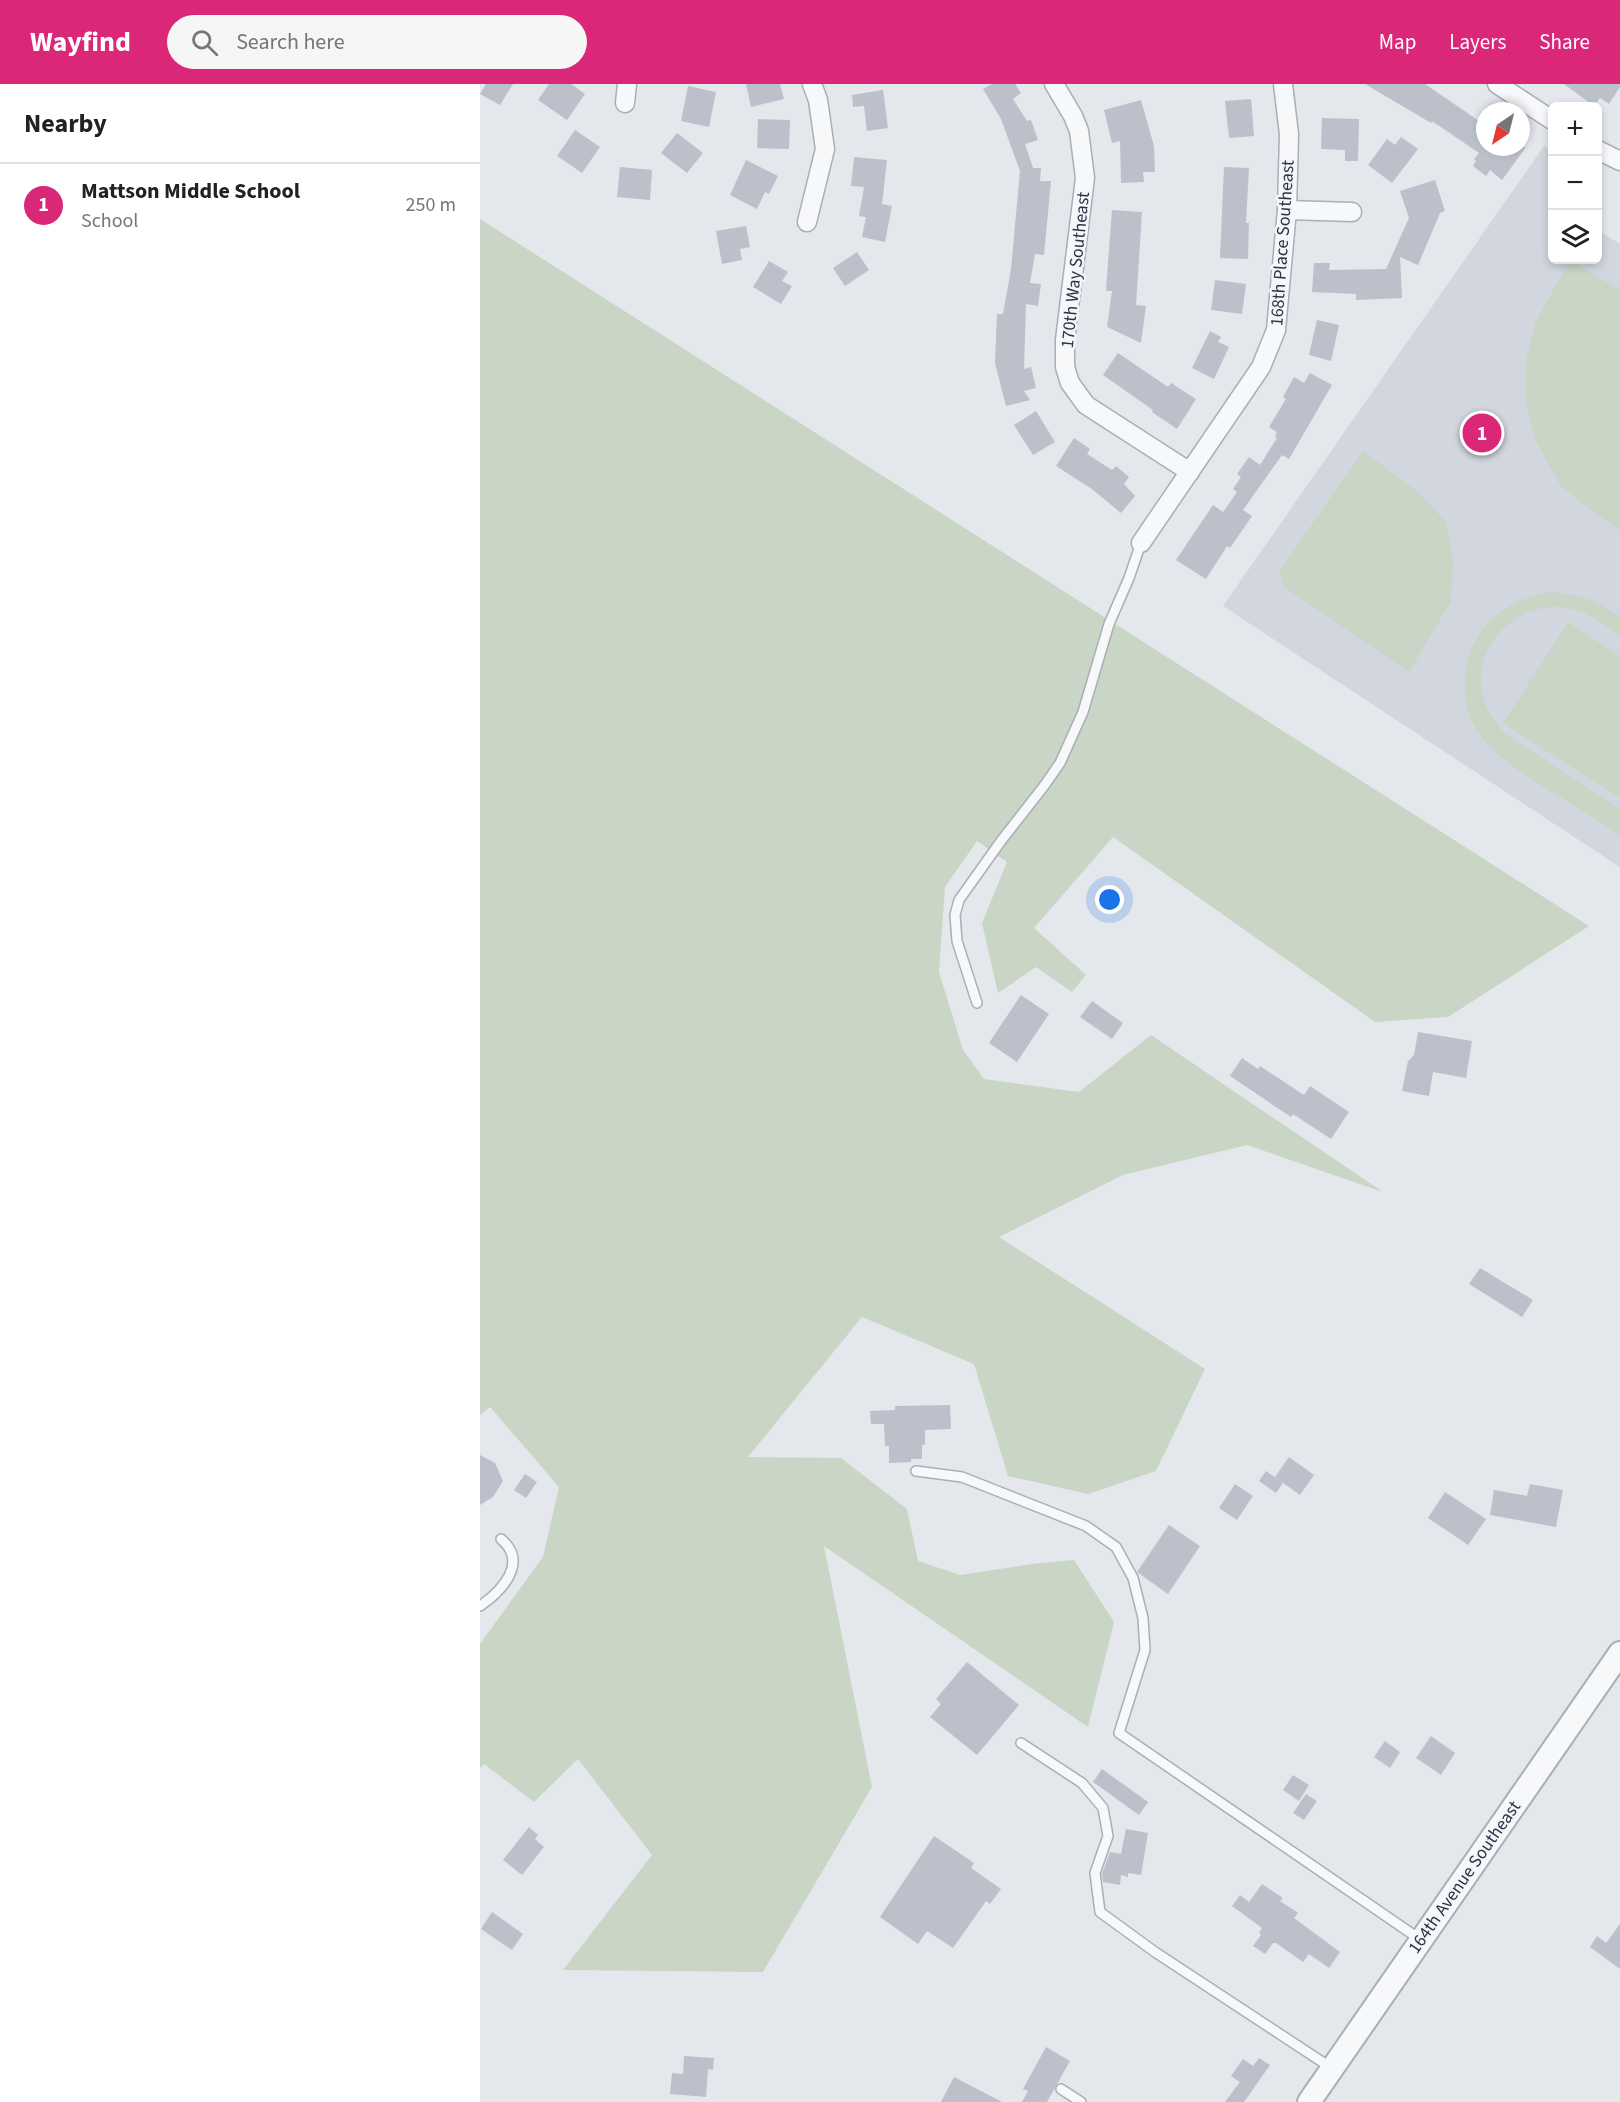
<!DOCTYPE html>
<html lang="en">
<head>
<meta charset="utf-8">
<style>
  body { margin:0; font-family:"Source Sans 3",sans-serif; background:#f6f6f6; color:#222 }
  .controls { position:absolute; right:18px; top:18px; display:grid; overflow:hidden; border-radius:9px; box-shadow:0 3px 9px #0003 }
  .controls button { width:54px; height:54px; display:grid; place-items:center; padding:0; border:0; border-bottom:2px solid #e0e0e0; background:#fff; color:#222; font:30px sans-serif }
  .compass { position:absolute; left:996px; top:18px; width:54px; height:54px; border-radius:50%; background:#fff; box-shadow:0 3px 9px #0003; rotate:215deg }
  .you { position:absolute; left:630px; top:816px; width:21px; height:21px; margin:-15px; border:4px solid #fff; border-radius:50%; background:#1a73e8; box-shadow:0 0 0 9px #1a73e833 }
  .badge { display:grid; place-items:center; width:39px; height:39px; border-radius:50%; background:#db2777; color:#fff; font-size:20px; font-weight:700 }
  .pin { position:absolute; translate:-50% -50%; border:3px solid #fff; box-shadow:0 2px 6px #0006 }
  .list { margin:0; padding:0; list-style:none }
  h2 { display:flex; justify-content:space-between; align-items:center; height:78px; margin:0; padding:0 24px; font-size:26px }
  h2 small { font-size:20px; font-weight:400; color:#767676 }
  .list li { display:grid; grid-template-columns:39px 1fr auto; gap:18px; align-items:center; box-sizing:border-box; height:84px; padding:0 24px; border-top:2px solid #e0e0e0 }
  .list b { display:block; font-size:22px; white-space:nowrap }
  .list p { margin:0; font-size:20px; white-space:nowrap; color:#767676 }
  .list em { font-size:20px; font-style:normal; color:#767676 }
  .icon { flex:none; width:33px; height:33px; fill:none; stroke:currentColor; stroke-width:2; stroke-linecap:round; stroke-linejoin:round }
  .map { position:relative; flex:none; width:1140px; height:2018px; overflow:hidden }
  header { display:flex; align-items:center; gap:36px; box-sizing:border-box; height:84px; padding:0 30px; background:#db2777; color:#fff }
  header strong { font-size:28px }
  nav { display:flex; gap:33px; margin-inline-start:auto; font-size:21px }
  .search { width:420px; height:54px; background:#f6f6f6; display:flex; align-items:center; gap:15px; box-sizing:border-box; padding:0 21px; border-radius:33px; color:#767676; font-size:22px }
  main { display:flex }
  aside { flex:1; background:#fff }
  .map>svg:first-child { display:block }
</style>
</head>
<body>
<header>
<strong>Wayfind</strong>
<div class="search"><svg class="icon" aria-label="search" viewBox="0 0 24 24"><circle cx="10" cy="10" r="6"/><path d="M15 15l6 6"/></svg>Search here</div>
<nav><a>Map</a><a>Layers</a><a>Share</a></nav>
</header>
<main>
<aside>
<h2>Nearby<small></small></h2>
<ul class="list">
<li><span class="badge">1</span><div><b>Mattson Middle School</b><p>School</p></div><em>250 m</em></li>
</ul>
</aside>
<div class="map">
<svg width="1140" height="2018" viewBox="0 0 1140 2018">
  <rect width="100%" height="100%" fill="#e4e7ec"/>
  <polygon fill="#d2d6de" points="1064,62 1072,67 1072,176 1118,176 1118,146 1140,160 1140,783 743,522"/>
  <g fill="#c9d6c5">
    <polygon points="0,135 1109,842 968,933 895,938 633,753 554,844 606,891 592,908 556,883 518,909 502,839 527,778 497,757 465,803 459,888 483,966 504,995 599,1008 671,951 903,1108 767,1061 643,1091 519,1153 725,1285 676,1387 608,1410 528,1392 494,1280 382,1233 268,1373 361,1374 427,1425 438,1477 480,1491 552,1480 594,1476 634,1538 608,1643 344,1462 392,1703 283,1888 83,1886 172,1771 98,1675 54,1718 4,1680 0,1684 0,1560 63,1473 79,1403 10,1323 0,1331"/>
    <polygon points="1090,176 1140,206 1140,446 1117,431 1080,401 1055,355 1046,318 1046,275 1056,237"/>
    <polygon points="883,367 936,406 966,438 973,476 971,517 929,588 804,503 800,486"/>
    <path d="M 1071,508 C 1102,511 1114,515 1140,533 L 1140,551 C 1123,540 1107,527 1087,524 C 1037,516 990,563 1003,613 C 1007,627 1015,638 1024,649 L 1140,725 L 1140,751 C 1117,736 1094,721 1070,707 C 1032,682 987,658 985,608 C 984,590 986,575 994,559 C 1009,529 1039,513 1071,508 Z"/>
    <polygon points="1088,538 1140,572 1140,714 1023,639"/>
  </g>
  <g fill="#bbc0ca">
    <polygon points="6,0 33,0 20,21 0,10"/>
    <polygon points="69,0 91,0 105,10 87,36 58,16"/>
    <polygon points="266,0 300,0 304,15 271,23"/>
    <polygon points="512,0 535,0 541,9 533,15 547,37 551,36 558,56 545,60 553,84 561,84 560,97 571,97 564,171 555,170 550,199 561,200 558,222 546,220 544,285 551,283 556,304 544,307 550,316 526,322 515,279 517,230 523,230 531,185 540,87 521,35 503,5"/>
    <polygon points="885,0 945,0 1005,41 1005,63 1015,63 1022,68 1026,63 1046,63 1022,96 1010,86 1006,92 993,82 996,77 994,75 999,69 952,37 951,39"/>
    <polygon points="1084,0 1140,0 1140,3 1129,20 1120,14 1114,22"/>
    <polygon points="208,2 236,8 229,43 201,37"/>
    <polygon points="403,6 408,44 387,47 384,22 373,23 372,11"/>
    <polygon points="771,15 774,52 749,54 745,17"/>
    <polygon points="661,16 674,62 675,88 663,88 664,98 641,99 640,57 632,59 624,26"/>
    <polygon points="842,34 879,35 878,77 865,77 865,66 841,65"/>
    <polygon points="278,35 310,36 309,65 277,64"/>
    <polygon points="95,46 120,63 102,89 77,72"/>
    <polygon points="197,49 223,69 207,89 181,69"/>
    <polygon points="921,53 938,65 912,99 888,81 907,55 915,61"/>
    <polygon points="374,73 407,76 402,120 412,122 405,158 382,153 386,133 379,132 384,103 371,102"/>
    <polygon points="266,76 298,92 289,110 285,108 277,125 250,111"/>
    <polygon points="140,83 172,86 170,116 137,113"/>
    <polygon points="744,83 769,84 766,139 769,139 768,175 740,174"/>
    <polygon points="955,96 965,127 960,129 938,181 920,173 922,214 876,216 876,210 832,208 834,179 850,179 849,186 906,185 929,134 920,107"/>
    <polygon points="632,126 662,128 656,221 666,222 661,259 627,243 632,207 626,207"/>
    <polygon points="266,142 270,163 260,165 262,176 242,180 236,147"/>
    <polygon points="377,168 389,186 365,202 353,184"/>
    <polygon points="289,177 308,188 302,197 312,202 301,220 273,203"/>
    <polygon points="735,196 766,200 762,230 731,226"/>
    <polygon points="837,236 859,241 851,277 829,271"/>
    <polygon points="730,247 741,253 738,258 749,263 734,295 712,284"/>
    <polygon points="638,269 688,303 691,299 716,315 697,345 672,328 673,326 623,291"/>
    <polygon points="830,289 852,301 809,375 802,371 763,426 772,432 750,464 747,462 726,495 696,476 733,421 743,428 757,408 753,405 761,393 757,390 769,373 780,381 797,354 795,353 797,348 789,343 806,315 803,313 814,293 824,299"/>
    <polygon points="556,327 575,358 553,371 534,341"/>
    <polygon points="594,354 610,365 607,370 632,386 636,382 649,393 644,400 655,412 641,429 612,405 576,382"/>
    <polygon points="541,911 569,930 537,978 509,959"/>
    <polygon points="612,917 643,939 632,955 600,933"/>
    <polygon points="938,948 992,957 986,994 953,988 949,1012 922,1007 928,977 934,971"/>
    <polygon points="762,974 778,985 780,982 824,1011 830,1002 869,1028 851,1055 813,1030 811,1033 750,992"/>
    <polygon points="1000,1184 1053,1216 1042,1233 989,1200"/>
    <polygon points="470,1321 471,1345 445,1346 445,1361 442,1361 442,1375 431,1375 431,1378 409,1379 409,1362 405,1362 404,1340 391,1340 390,1327 415,1326 415,1322"/>
    <polygon points="0,1371 15,1379 23,1397 13,1413 0,1421"/>
    <polygon points="809,1373 834,1391 820,1411 795,1393"/>
    <polygon points="786,1387 803,1399 796,1409 779,1397"/>
    <polygon points="45,1390 57,1398 46,1414 34,1406"/>
    <polygon points="755,1400 773,1412 757,1436 739,1424"/>
    <polygon points="1050,1400 1083,1406 1076,1443 1010,1431 1014,1406 1047,1412"/>
    <polygon points="965,1408 1006,1435 988,1461 948,1434"/>
    <polygon points="689,1441 720,1462 688,1510 657,1488"/>
    <polygon points="487,1578 539,1621 497,1671 450,1633 461,1620 456,1615"/>
    <polygon points="951,1652 975,1669 961,1691 936,1674"/>
    <polygon points="905,1657 920,1668 910,1684 894,1673"/>
    <polygon points="622,1685 668,1718 659,1731 613,1698"/>
    <polygon points="813,1691 829,1701 819,1717 803,1706"/>
    <polygon points="826,1710 837,1717 824,1736 813,1729"/>
    <polygon points="49,1743 58,1751 55,1755 64,1763 42,1791 23,1776"/>
    <polygon points="646,1745 668,1749 661,1791 648,1789 648,1793 641,1791 640,1801 623,1798 622,1790 630,1768 641,1770"/>
    <polygon points="454,1752 494,1779 491,1784 521,1805 510,1820 506,1817 473,1864 447,1847 438,1860 400,1833"/>
    <polygon points="782,1800 803,1814 800,1817 818,1829 814,1834 860,1868 849,1884 829,1870 823,1878 796,1859 793,1859 785,1870 773,1862 781,1851 779,1849 782,1844 752,1822 760,1811 769,1818"/>
    <polygon points="12,1828 43,1850 32,1866 1,1845"/>
    <polygon points="1140,1840 1140,1885 1110,1863 1117,1852 1126,1859"/>
    <polygon points="566,1963 590,1977 567,2018 542,2018 548,2007 543,2005"/>
    <polygon points="204,1972 234,1974 233,1986 228,1985 226,2013 190,2010 192,1989 203,1990"/>
    <polygon points="779,1974 790,1981 764,2018 745,2018 760,1998 751,1992 763,1975 773,1982"/>
    <polygon points="474,1993 522,2018 461,2018"/>
  </g>
  <g fill="none" stroke-linecap="round" stroke-linejoin="round">
    <defs>
      <g id="service">
        <polyline points="497,919 477,857 475,831 479,816 521,757 564,702 580,679 603,628 629,540 649,494 661,459"/>
        <polyline points="436,1387 482,1393 606,1442 636,1463 653,1494 663,1534 665,1566 639,1649 941,1856"/>
        <path d="M 0,1522 C 22,1507 49,1478 21,1455"/>
        <polyline points="541,1659 602,1699 623,1724 628,1752 615,1789 620,1828 675,1868 853,1985"/>
        <polyline points="581,2005 601,2018"/>
      </g>
      <g id="minor">
        <polyline points="574,0 593,32 599,47 605,94 585,256 585,283 590,299 606,321 710,388"/>
        <polyline points="1017,0 1072,36"/>
        <polyline points="145,19 147,0"/>
        <polyline points="1118,66 1140,77"/>
        <polyline points="807,126 872,128"/>
        <polyline points="327,138 345,65 338,16 332,0"/>
        <polyline points="661,459 781,283 796,246 807,126 809,50 803,0"/>
      </g>
      <polyline id="tertiary" points="829,2018 1140,1569"/>
    </defs>
    <use href="#service" stroke="#a9aeb7" stroke-width="12"/>
    <use href="#minor" stroke="#a9aeb7" stroke-width="21"/>
    <use href="#tertiary" stroke="#a9aeb7" stroke-width="26"/>
    <use href="#service" stroke="#f7f8fa" stroke-width="9"/>
    <use href="#minor" stroke="#f7f8fa" stroke-width="18"/>
    <use href="#tertiary" stroke="#f7f8fa" stroke-width="22"/>
  </g>
  <g text-anchor="middle" stroke-width="5" stroke-linejoin="round" paint-order="stroke">
    <g font-size="18" fill="#2b3445" stroke="#f4f6f9">
      <text transform="translate(802 159) rotate(-86)" y="6">168th Place Southeast</text>
      <text transform="translate(595 186) rotate(-84)" y="6">170th Way Southeast</text>
      <text transform="translate(984 1793) rotate(-55)" y="6">164th Avenue Southeast</text>
    </g>
  </g>
</svg>
<div class="controls">
<button>+</button>
<button>−</button>
<button><svg class="icon" aria-label="layers" viewBox="0 0 24 24"><path d="M12 4l9 5-9 5-9-5zM3 14l9 5 9-5"/></svg></button>
</div>
<svg class="compass" viewBox="-18 -18 36 36"><path d="M0-13l5 13h-10z" fill="#e53935"/><path d="M0 13l5-13h-10z" fill="#767676"/></svg>
<div class="you"></div>
<div class="pin badge" style="left:1002px;top:349px">1</div>
</div>
</main>
</body>
</html>
